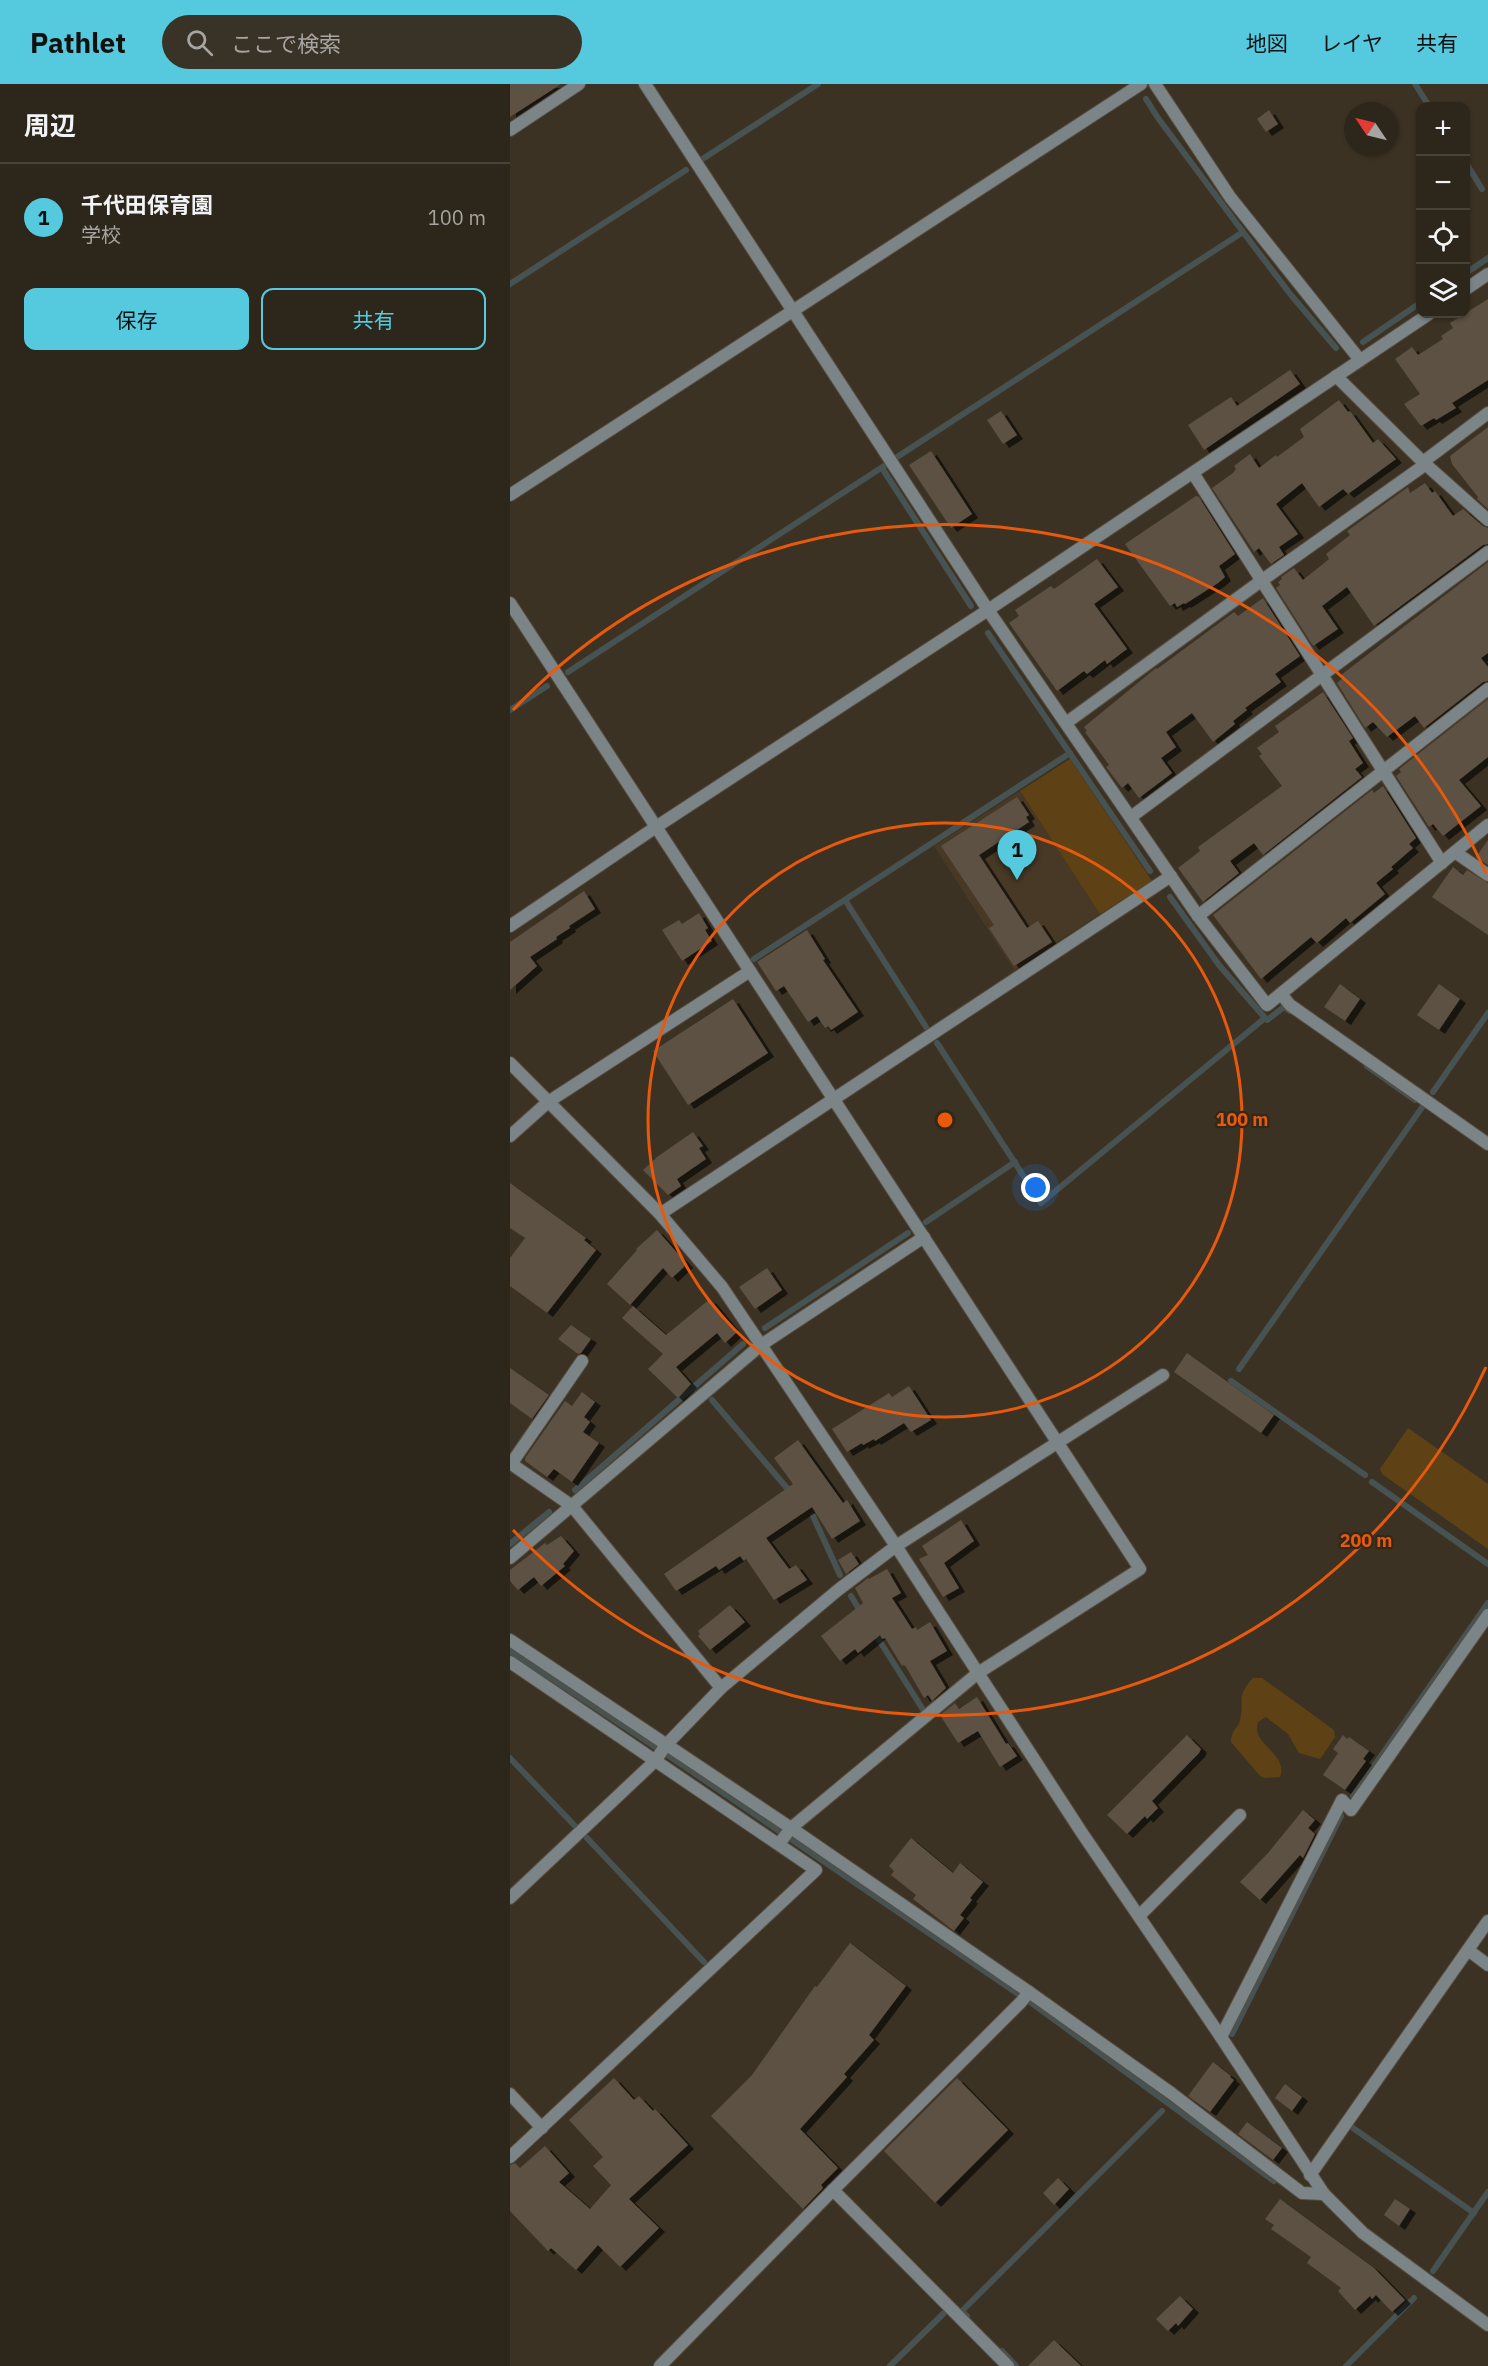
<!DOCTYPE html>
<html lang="ja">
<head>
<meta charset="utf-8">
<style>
  body { margin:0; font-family:"IBM Plex Sans","Noto Sans JP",sans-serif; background:#393227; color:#f1f3f6 }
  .controls { position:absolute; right:18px; top:18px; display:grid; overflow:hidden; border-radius:12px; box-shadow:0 2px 4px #0004 }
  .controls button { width:54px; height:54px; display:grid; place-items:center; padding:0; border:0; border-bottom:2px solid #484339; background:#2d261a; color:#f1f3f6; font:30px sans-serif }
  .compass { position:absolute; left:834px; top:18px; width:54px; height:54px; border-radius:50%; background:#2d261a; box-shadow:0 2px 4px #0004; rotate:305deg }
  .you { position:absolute; left:526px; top:1104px; width:21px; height:21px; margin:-15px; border:4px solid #fff; border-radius:50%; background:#1a73e8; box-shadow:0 0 0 9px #1a73e833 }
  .badge { display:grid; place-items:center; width:39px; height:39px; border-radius:50%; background:#55cadf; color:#111; font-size:20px; font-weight:700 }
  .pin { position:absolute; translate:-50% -50px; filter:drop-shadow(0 2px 3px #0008) }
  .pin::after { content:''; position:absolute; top:32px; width:21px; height:18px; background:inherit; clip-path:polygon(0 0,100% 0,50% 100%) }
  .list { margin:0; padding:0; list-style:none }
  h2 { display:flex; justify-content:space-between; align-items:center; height:78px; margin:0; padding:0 24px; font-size:26px }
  h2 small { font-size:20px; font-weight:400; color:#a7a5a2 }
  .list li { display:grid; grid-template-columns:39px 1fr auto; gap:18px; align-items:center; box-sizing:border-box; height:108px; padding:0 24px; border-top:2px solid #484339 }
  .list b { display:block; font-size:22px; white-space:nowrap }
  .list p { margin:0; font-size:20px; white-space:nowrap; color:#a7a5a2 }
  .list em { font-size:20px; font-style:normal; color:#a7a5a2 }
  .actions { display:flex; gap:12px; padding:18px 24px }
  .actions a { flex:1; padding:14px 0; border:2px solid #55cadf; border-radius:12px; text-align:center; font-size:21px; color:#55cadf }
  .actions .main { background:#55cadf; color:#111 }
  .icon { flex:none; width:33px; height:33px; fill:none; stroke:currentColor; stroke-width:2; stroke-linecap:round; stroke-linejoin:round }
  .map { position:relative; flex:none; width:978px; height:2282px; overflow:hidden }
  header { display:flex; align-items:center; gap:36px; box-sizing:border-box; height:84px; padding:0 30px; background:#55cadf; color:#111 }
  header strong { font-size:28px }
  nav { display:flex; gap:33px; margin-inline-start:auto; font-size:21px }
  .search { width:420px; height:54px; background:#393227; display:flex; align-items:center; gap:15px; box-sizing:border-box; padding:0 21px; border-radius:33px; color:#a7a5a2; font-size:22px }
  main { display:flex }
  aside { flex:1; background:#2d261a }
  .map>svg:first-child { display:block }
</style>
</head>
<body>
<header>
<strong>Pathlet</strong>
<div class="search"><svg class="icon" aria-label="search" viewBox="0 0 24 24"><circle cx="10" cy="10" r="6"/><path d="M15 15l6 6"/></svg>ここで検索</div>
<nav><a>地図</a><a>レイヤ</a><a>共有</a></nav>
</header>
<main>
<aside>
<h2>周辺<small></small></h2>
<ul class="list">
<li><span class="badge">1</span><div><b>千代田保育園</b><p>学校</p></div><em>100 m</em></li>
</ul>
<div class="actions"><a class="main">保存</a><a>共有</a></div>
</aside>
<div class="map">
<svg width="978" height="2282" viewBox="0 0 978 2282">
  <defs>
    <filter id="shadow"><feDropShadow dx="6" dy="4" stdDeviation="0" flood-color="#0009"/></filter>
  </defs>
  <rect width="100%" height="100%" fill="#3c3223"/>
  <polygon fill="#473925" points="510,707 590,830 504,886 424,762"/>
  <g fill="#5e4215">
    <polygon points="560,675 642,797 590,830 510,707"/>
    <polygon points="898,1344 978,1400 978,1465 872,1390 870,1385"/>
    <path d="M 743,1594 L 752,1594 L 824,1646 L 825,1653 L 810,1675 L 789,1669 L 778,1650 L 756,1633 L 748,1638 C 740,1661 779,1669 770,1693 L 755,1694 L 750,1692 L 721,1658 C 722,1644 728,1645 730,1636 C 735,1615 725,1614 743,1594 Z"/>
  </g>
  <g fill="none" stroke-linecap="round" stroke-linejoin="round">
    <g stroke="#475352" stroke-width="6">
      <polyline points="905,0 919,22"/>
      <polyline points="636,15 648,34 733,148"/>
      <polyline points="194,74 308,0"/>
      <polyline points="956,79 972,105"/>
      <polyline points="956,189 978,174"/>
      <polyline points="0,200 176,86"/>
      <polyline points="853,258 910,219"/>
      <polyline points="387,373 733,148 781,211 826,264"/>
      <polyline points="372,384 461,522"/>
      <polyline points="478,549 640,787"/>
      <polyline points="58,588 374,382"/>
      <polyline points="0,626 37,602"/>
      <polyline points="660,813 709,881 755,934"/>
      <polyline points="335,816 416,943"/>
      <polyline points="244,875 560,669"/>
      <polyline points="427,959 531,1119 755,934 757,936 774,923 780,927"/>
      <polyline points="857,982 905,1016"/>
      <polyline points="923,1008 978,929"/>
      <polyline points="416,1138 505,1078"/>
      <polyline points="255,1244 398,1149"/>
      <polyline points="729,1285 913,1022"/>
      <polyline points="721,1297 855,1391"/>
      <polyline points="202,1316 282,1410"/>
      <polyline points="862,1398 978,1480"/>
      <polyline points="65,1406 233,1260"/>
      <polyline points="303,1432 330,1491"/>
      <polyline points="0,1460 39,1428"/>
      <polyline points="341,1512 352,1530"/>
      <polyline points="364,1548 412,1624"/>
      <polyline points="0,1567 162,1674 523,1920 764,2097"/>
      <polyline points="0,1674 65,1742"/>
      <polyline points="843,1712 978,1519"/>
      <polyline points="77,1754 194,1878"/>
      <polyline points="722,1950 831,1732"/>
      <polyline points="843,2044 964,2129"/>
      <polyline points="923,2187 978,2108"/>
      <polyline points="457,2232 452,2227 652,2027"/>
      <polyline points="492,2267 506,2282"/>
      <polyline points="380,2282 434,2229"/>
      <polyline points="836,2282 904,2214"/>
    </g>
  </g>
  <g fill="#5c5142" filter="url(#shadow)">
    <polygon points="0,0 51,0 0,33"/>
    <polygon points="759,26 768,40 756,48 747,35"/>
    <polygon points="978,215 978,296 942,319 946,324 926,336 924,334 911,342 894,320 910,310 885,275 902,263 908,271 933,255 931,252 943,244 940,239"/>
    <polygon points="780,286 790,300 694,366 678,341 721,313 727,322"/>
    <polygon points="829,316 838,328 840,327 863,359 868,355 886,375 838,410 833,405 809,423 792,399 766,420 788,450 769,463 774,471 761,480 749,464 744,468 702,404 723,389 726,385 724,382 740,370 749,384 766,371 767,373 794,353 790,345"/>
    <polygon points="491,327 507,351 493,360 477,336"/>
    <polygon points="978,343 978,425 967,415 968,413 942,380 940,372"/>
    <polygon points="421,367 462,430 441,444 399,381"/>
    <polygon points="915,399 922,409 925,407 943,432 953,425 973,442 978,444 978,460 973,461 864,542 837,503 812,522 828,545 803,562 766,504 770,501 768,498 772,495 771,493 784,484 793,496 819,475 816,470 840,451 837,447 898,403 900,409"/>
    <polygon points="686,412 689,413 725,470 709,482 715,493 708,499 675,520 674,519 667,523 665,519 660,522 615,460"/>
    <polygon points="587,475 608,503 584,520 617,565 597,580 595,576 577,590 574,587 547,607 499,539 509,532 505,526 541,502 544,505"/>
    <polygon points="978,478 978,569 971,574 978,583 978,597 973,598 914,644 905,632 877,653 863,638 855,644 827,599 833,594 831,591"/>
    <polygon points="753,514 790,572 765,590 771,598 735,624 737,626 723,637 725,640 703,658 682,629 656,648 666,663 651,674 662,689 629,714 618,699 612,704 596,683 599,681 575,648 577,647 574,643 646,584 647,585 724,528 728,532"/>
    <polygon points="813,608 843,654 839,657 853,679 845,685 852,693 753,771 744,759 720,777 729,789 693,818 668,784 690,767 688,763 772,702 749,672 752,670 747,664 769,648 765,642"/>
    <polygon points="978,615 978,673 949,696 971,722 933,752 923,740 919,743 886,692 891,688 889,685"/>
    <polygon points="873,702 906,754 899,760 903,764 881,783 883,785 866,799 875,810 840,839 836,834 807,859 801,853 751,895 703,831 862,706 864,709"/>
    <polygon points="507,713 519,731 516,733 519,738 469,771 517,844 528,837 542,858 504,882 479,844 484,841 431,762"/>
    <polygon points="978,756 978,781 966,773"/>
    <polygon points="943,783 953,791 957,786 978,799 978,851 922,813"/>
    <polygon points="74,807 85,825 59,842 60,844 46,853 47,855 20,873 27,882 0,906 0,858"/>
    <polygon points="189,829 198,844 195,846 202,857 172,877 152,846 169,836 172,840"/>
    <polygon points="297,846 315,875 313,876 348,928 321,946 318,942 315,944 307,932 298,938 274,902 266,907 247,878"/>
    <polygon points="830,900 850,915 835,937 814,923"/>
    <polygon points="929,900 950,915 929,946 907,931"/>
    <polygon points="223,915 258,969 178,1021 143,967"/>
    <polygon points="183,1048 193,1062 189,1064 196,1075 167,1095 171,1102 158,1111 133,1086 147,1073"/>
    <polygon points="0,1099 76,1154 74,1156 86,1166 37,1229 0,1202 0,1174 15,1154 0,1144"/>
    <polygon points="147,1146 177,1180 162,1194 153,1184 120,1221 97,1200 127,1166 126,1165"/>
    <polygon points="257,1184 272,1206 245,1225 229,1203"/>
    <polygon points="200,1215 227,1248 215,1259 207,1249 166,1283 181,1300 168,1314 138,1285 153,1270 112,1234 123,1222 156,1251"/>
    <polygon points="61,1241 81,1255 71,1269 68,1270 48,1255"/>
    <polygon points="677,1269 764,1331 751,1349 664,1288"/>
    <polygon points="0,1284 39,1311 22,1335 0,1319"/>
    <polygon points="399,1302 421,1336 401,1348 394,1339 365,1357 364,1355 353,1361 352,1359 337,1368 322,1345 379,1309 382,1313"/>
    <polygon points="72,1308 85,1318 74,1333 80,1338 73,1348 89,1359 62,1398 44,1385 37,1393 15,1377 15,1374 55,1317 62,1322"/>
    <polygon points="288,1356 333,1419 337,1416 350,1437 322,1455 302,1423 256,1454 279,1485 286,1481 297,1496 264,1516 236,1475 234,1477 230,1472 209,1486 206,1482 166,1507 154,1490 283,1400 264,1374"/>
    <polygon points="451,1436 464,1457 434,1479 449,1504 433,1513 409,1475 418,1471 412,1462"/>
    <polygon points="51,1452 64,1467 53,1480 55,1482 31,1502 24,1493 8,1506 0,1497 0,1486 35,1459 37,1461"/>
    <polygon points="341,1468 349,1480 336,1490 328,1476"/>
    <polygon points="377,1485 391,1509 382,1514 402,1545 406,1543 407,1546 420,1538 437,1567 420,1577 436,1604 422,1617 418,1611 414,1614 396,1583 394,1581 392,1582 375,1554 372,1555 370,1551 348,1569 345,1565 330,1577 311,1552 353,1519 345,1504 358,1494 359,1495"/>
    <polygon points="220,1521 235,1538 200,1566 188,1552 190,1550 188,1547"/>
    <polygon points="467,1613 496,1660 498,1659 507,1672 490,1683 468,1647 448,1659 430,1631 445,1619 449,1625"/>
    <polygon points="677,1651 691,1665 689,1669 642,1717 648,1724 637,1735 635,1732 617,1750 597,1731"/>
    <polygon points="833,1651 837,1655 839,1653 859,1667 853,1675 856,1677 835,1706 813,1691 828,1669 823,1665"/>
    <polygon points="793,1726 805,1736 798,1744 805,1750 793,1774 790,1771 750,1816 730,1798 758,1769"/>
    <polygon points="401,1754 443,1789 450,1779 473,1798 460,1814 462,1816 450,1831 454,1834 444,1847 403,1815 406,1811 381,1791 384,1787 379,1782"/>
    <polygon points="340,1859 396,1902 359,1951 364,1956 334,1990 337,1993 290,2045 328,2084 311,2101 313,2104 293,2125 201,2032 242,1991 305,1902 307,1903"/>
    <polygon points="703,1978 721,1992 720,1993 724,1996 700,2028 678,2012"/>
    <polygon points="104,1994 124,2016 129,2012 143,2027 145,2025 178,2061 119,2115 149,2144 110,2183 88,2161 66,2186 41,2164 38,2167 0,2127 0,2081 5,2079 10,2084 35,2062 59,2089 49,2098 80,2125 101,2101 83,2082 93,2073 59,2036"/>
    <polygon points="447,1994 498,2046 425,2119 374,2067"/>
    <polygon points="775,2000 792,2013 782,2027 765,2014"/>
    <polygon points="737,2038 772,2064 763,2076 728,2050"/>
    <polygon points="548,2094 559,2105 544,2121 533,2109"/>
    <polygon points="770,2115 864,2184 895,2216 882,2228 866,2211 862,2215 860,2212 845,2226 828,2207 831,2204 797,2179 801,2173 761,2145 764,2141 755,2135"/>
    <polygon points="885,2115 900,2125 889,2142 874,2131"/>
    <polygon points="670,2212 683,2225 668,2242 666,2239 658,2247 646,2235"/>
    <polygon points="544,2256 571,2282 518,2282"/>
  </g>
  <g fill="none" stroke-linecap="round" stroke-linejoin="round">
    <defs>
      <g id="minor">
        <polyline points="135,0 478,526 688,832 757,921 978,741"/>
        <polyline points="645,0 720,113 850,276"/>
        <polyline points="0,46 69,0"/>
        <polyline points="956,205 978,190"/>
        <polyline points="826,292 913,378 978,436"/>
        <polyline points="913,378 978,329"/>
        <polyline points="683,389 932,779"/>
        <polyline points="0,411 631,0"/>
        <polyline points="0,519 630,1485 468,1589 281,1744 269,1760"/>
        <polyline points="556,639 751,497 916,380"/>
        <polyline points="621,733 978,468"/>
        <polyline points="945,768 978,791"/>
        <polyline points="688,832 978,605"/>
        <polyline points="0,842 146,743 478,526 919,230"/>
        <polyline points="771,910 780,921 978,1060"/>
        <polyline points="0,1052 38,1018 240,887"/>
        <polyline points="150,1130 661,792"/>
        <polyline points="0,1379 62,1422 211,1604"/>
        <polyline points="1,1380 72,1277"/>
        <polyline points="0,1474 251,1261 414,1153"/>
        <polyline points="0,1556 281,1744 519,1908 661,2009 792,2109 814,2110"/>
        <polyline points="0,1578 306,1786 0,2073"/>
        <polyline points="468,1589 572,1749 711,1953 814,2110 853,2149 978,2241"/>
        <polyline points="0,1814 145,1677 156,1661 211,1604 328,1506 386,1462 653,1291"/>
        <polyline points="629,1832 730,1731"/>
        <polyline points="958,1866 978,1881"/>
        <polyline points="711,1953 832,1716 841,1726 978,1531"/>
        <polyline points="0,2010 32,2044"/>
        <polyline points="800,2091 978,1837"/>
        <polyline points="150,2282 323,2106"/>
        <polyline points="498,2282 323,2106 511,1918 519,1908"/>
      </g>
      <polyline id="tertiary" points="0,979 150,1130 212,1203 386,1462 468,1589"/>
    </defs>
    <use href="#minor" stroke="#594f41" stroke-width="14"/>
    <use href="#tertiary" stroke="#594f41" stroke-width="14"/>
    <use href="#minor" stroke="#7b8587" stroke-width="12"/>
    <use href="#tertiary" stroke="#7b8587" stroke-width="12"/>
  </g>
  <g fill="none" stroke="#e8590c" stroke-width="3">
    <circle cx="435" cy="1036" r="297"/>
    <path d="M976 1283A595 595 0 0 1 3 1446M3 626A595 595 0 0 1 976 789"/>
  </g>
  <circle cx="435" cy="1036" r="9" fill="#e8590c" stroke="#31281a" stroke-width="3"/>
  <g font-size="18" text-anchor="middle" font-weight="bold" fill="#e8590c" stroke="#31281a" stroke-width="4.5" stroke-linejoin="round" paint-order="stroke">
    <text x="732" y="1042">100 m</text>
    <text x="856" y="1463">200 m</text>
  </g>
</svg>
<div class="controls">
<button>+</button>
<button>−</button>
<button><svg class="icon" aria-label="locate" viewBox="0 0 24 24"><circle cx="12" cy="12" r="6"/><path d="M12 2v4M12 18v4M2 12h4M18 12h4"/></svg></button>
<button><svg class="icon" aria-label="layers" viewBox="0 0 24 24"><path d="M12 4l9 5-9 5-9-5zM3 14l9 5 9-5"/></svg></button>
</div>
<svg class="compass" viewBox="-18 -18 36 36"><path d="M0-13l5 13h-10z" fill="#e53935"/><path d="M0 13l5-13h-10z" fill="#a7a5a2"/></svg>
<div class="you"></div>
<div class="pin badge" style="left:507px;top:796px">1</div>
</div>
</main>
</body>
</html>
